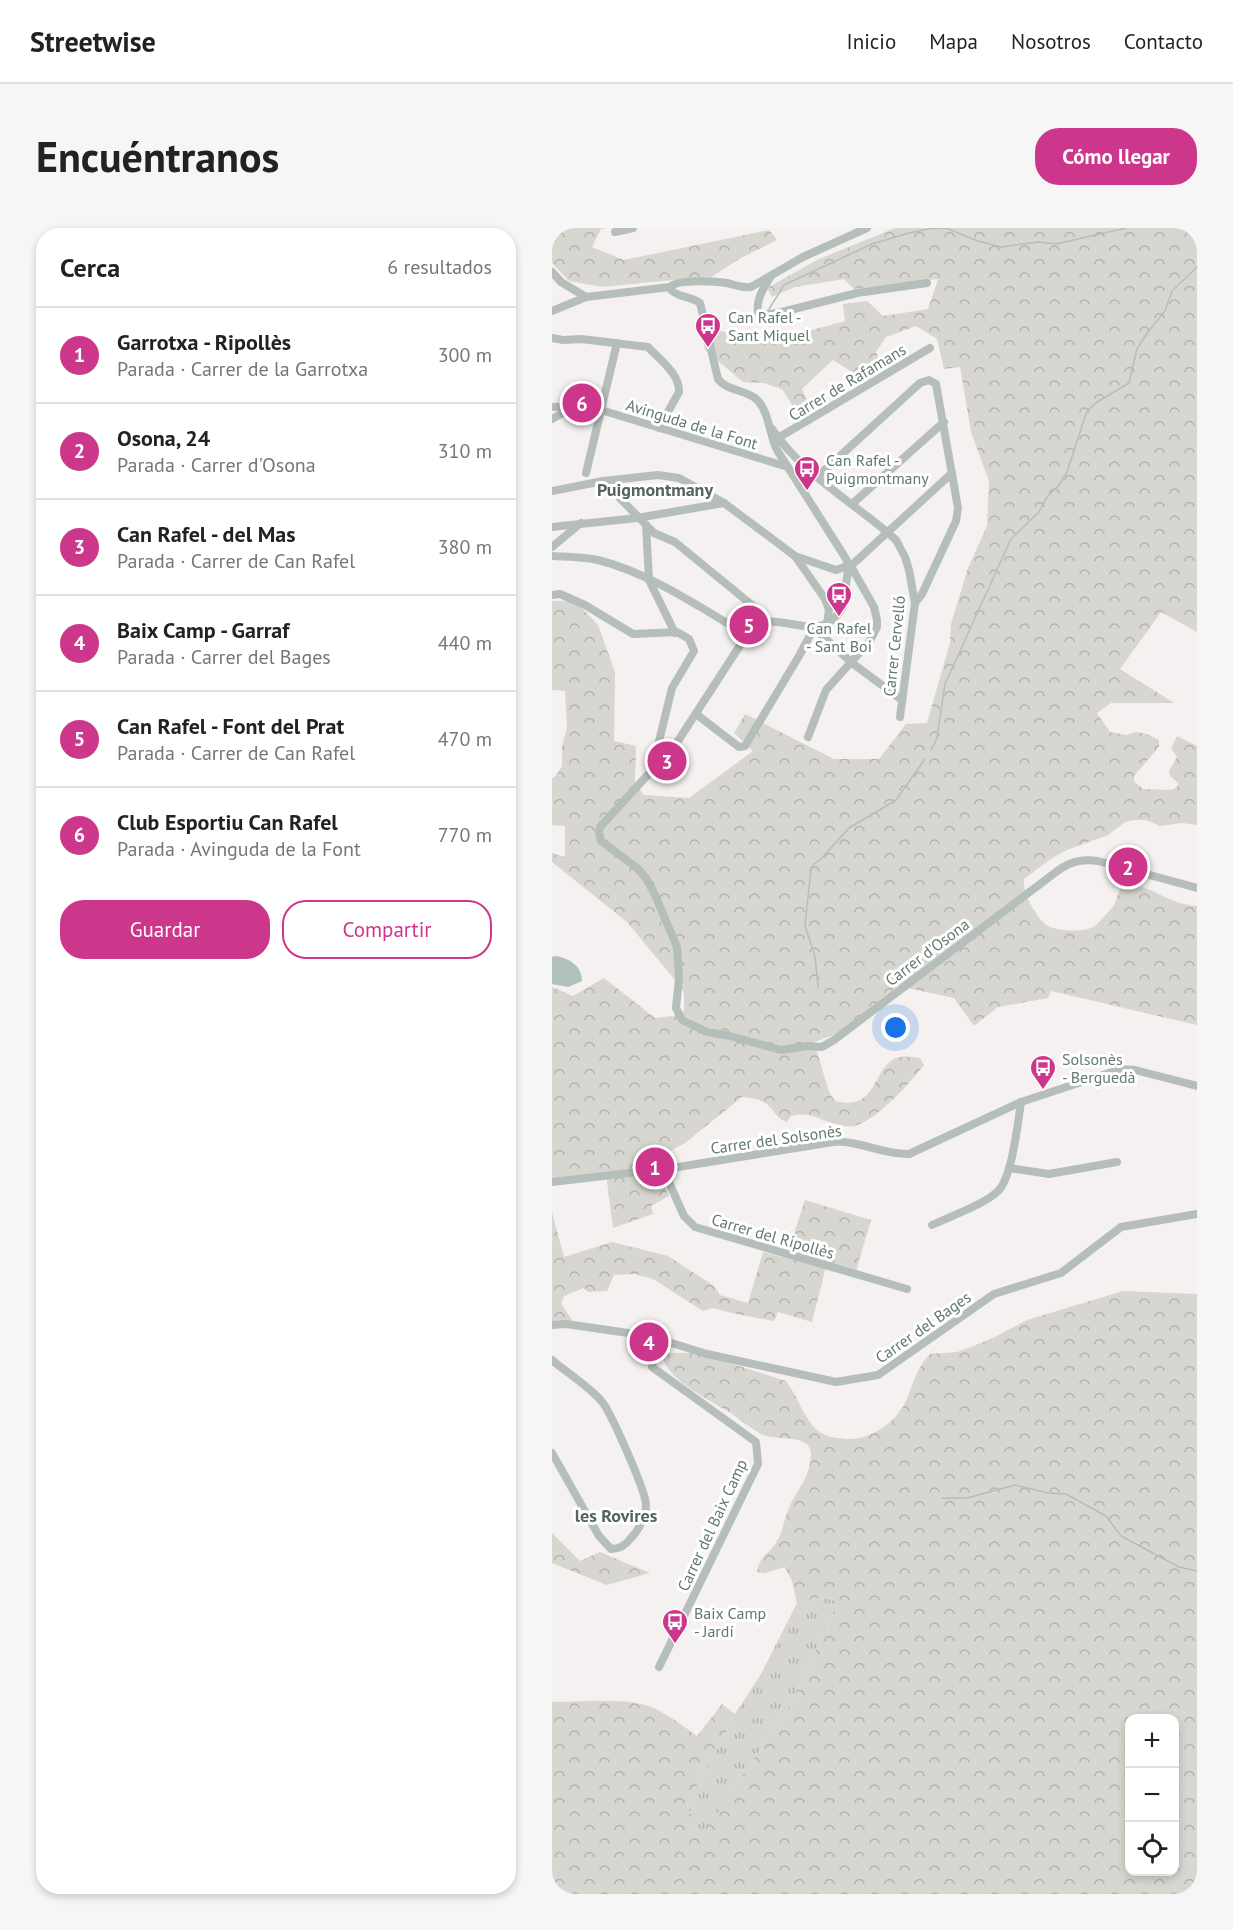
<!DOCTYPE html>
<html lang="es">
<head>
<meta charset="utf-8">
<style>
  body { margin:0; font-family:"PT Sans",sans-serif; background:#f6f6f6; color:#222 }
  .controls { position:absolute; right:18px; bottom:18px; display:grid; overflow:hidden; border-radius:12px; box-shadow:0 3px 9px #0003 }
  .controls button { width:54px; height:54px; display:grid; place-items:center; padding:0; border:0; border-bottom:2px solid #e0e0e0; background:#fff; color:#222; font:30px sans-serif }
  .you { position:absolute; left:344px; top:800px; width:21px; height:21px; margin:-15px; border:4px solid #fff; border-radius:50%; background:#1a73e8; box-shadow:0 0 0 9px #1a73e833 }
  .badge { display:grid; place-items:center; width:39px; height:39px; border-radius:50%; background:#cd378b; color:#fff; font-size:20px; font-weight:700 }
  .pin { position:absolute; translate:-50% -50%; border:3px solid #fff; box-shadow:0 2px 6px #0006 }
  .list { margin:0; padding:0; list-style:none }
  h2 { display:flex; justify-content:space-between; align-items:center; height:78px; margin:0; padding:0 24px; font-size:26px }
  h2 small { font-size:20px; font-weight:400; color:#767676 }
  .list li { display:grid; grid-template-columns:39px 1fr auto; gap:18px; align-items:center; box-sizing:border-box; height:96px; padding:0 24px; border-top:2px solid #e0e0e0 }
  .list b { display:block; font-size:22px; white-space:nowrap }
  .list p { margin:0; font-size:20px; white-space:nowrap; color:#767676 }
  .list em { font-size:20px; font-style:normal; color:#767676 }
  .actions { display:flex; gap:12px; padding:18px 24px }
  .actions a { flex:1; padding:14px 0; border:2px solid #cd378b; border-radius:24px; text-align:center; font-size:21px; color:#cd378b }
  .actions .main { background:#cd378b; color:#fff }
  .icon { flex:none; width:33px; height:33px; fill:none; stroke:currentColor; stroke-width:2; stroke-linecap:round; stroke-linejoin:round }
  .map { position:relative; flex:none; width:645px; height:1666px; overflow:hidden; border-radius:24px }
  header { display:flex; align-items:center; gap:36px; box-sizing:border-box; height:84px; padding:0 30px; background:#fff; border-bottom:2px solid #e0e0e0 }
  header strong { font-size:28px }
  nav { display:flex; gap:33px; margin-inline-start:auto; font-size:21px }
  .intro { display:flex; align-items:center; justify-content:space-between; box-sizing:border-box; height:144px; padding:0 36px }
  h1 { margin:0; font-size:42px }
  .button { padding:15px 27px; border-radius:24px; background:#cd378b; color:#fff; font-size:21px; font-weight:700 }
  main { display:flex; gap:36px; padding:0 36px }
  aside { flex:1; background:#fff; border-radius:24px; box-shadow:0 3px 9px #0003 }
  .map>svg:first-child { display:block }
</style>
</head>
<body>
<header>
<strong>Streetwise</strong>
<nav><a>Inicio</a><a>Mapa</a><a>Nosotros</a><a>Contacto</a></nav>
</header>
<div class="intro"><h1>Encuéntranos</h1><a class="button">Cómo llegar</a></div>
<main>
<aside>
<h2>Cerca<small>6 resultados</small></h2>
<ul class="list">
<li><span class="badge">1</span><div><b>Garrotxa - Ripollès</b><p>Parada · Carrer de la Garrotxa</p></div><em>300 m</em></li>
<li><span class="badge">2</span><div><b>Osona, 24</b><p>Parada · Carrer d'Osona</p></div><em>310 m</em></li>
<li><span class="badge">3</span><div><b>Can Rafel - del Mas</b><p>Parada · Carrer de Can Rafel</p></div><em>380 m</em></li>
<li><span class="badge">4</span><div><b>Baix Camp - Garraf</b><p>Parada · Carrer del Bages</p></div><em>440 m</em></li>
<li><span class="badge">5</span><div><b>Can Rafel - Font del Prat</b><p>Parada · Carrer de Can Rafel</p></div><em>470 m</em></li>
<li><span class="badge">6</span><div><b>Club Esportiu Can Rafel</b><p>Parada · Avinguda de la Font</p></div><em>770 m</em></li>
</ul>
<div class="actions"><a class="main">Guardar</a><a>Compartir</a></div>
</aside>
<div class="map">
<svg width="645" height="1666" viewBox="0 0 645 1666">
  <defs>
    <pattern id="grass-tufts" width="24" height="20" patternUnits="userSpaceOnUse" patternTransform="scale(1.5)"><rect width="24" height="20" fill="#d8d6d0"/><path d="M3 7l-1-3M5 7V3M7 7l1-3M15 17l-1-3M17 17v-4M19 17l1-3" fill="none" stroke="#b3b2ad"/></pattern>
    <pattern id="forest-crowns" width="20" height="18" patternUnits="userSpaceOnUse" patternTransform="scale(1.5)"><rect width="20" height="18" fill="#d8d6d0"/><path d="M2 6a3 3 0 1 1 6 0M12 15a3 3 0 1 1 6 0" fill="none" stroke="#b3b2ad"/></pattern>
  </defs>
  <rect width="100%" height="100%" fill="#f4f1f0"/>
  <polygon fill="url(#grass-tufts)" points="269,1369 287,1373 240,1474 149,1611 135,1577 183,1486 209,1446 245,1375"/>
  <g fill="url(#forest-crowns)" fill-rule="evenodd">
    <polygon points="0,0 55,0 49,1 40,19 72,32 217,2 225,12 187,31 158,50 121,52 50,59 17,53 0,35"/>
    <path d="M 343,0 L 645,0 L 645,404 L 609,384 L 568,441 L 622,475 L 559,475 L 545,485 L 558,504 L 574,507 L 584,504 L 595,506 L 607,512 L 607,519 L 582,548 L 582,553 L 591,561 L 619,562 L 625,559 L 626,555 L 618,548 L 617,543 L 625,529 L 619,520 L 625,508 L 645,518 L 645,597 L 630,595 L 608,598 L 594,592 L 581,592 L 573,594 L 556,607 L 515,622 L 500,630 L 472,651 C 470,664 483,687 493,696 C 503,704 532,705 543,698 C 546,696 560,680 562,677 C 564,672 566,665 569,660 C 586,651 605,667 622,673 C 629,676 637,677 645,678 L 645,797 L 499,763 L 496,770 L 446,779 L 422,798 L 402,770 L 346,758 L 296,802 L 262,814 L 277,864 L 283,873 C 326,884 320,840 344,830 C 351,828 360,829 368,830 L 372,837 C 359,854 323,894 302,898 C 297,899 289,898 284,896 C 264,892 262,883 239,888 L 235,894 C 225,891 224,885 217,878 C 210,871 200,870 190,869 L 133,915 L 102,932 L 117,968 L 99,978 L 101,986 L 61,1000 L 54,945 L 0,952 L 0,759 L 21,768 L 52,750 L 103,790 L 121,788 L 132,783 L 132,763 L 75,694 L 0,634 L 0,625 L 13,629 L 13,598 L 0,597 L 0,550 L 3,549 L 10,538 L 10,518 L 15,499 L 13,463 L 0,462 L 0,373 L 14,373 L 29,379 L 46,397 L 63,444 L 62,513 L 84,518 L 83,555 L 92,567 L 137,570 L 201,523 L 182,505 L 193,486 L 282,531 L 327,531 L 354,496 L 375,495 L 398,415 L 399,396 L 416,340 L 435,298 L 437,253 L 419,204 L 408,139 L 392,141 L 385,111 L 364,98 L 334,109 L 324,124 L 332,142 L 314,153 L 281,132 L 250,161 L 260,182 L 247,188 L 230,161 L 212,155 L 191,154 L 153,122 L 147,97 L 212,115 L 293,93 L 291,76 L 315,73 L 331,88 L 376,81 L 386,51 L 302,61 L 292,51 L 243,59 L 220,69 L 215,60 L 265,32 Z"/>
    <polygon points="253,972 319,992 304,1043 275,1035 260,1094 226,1084 222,1093 179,1085 161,1080 151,1083 101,1051 83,1046 62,1047 55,1063 36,1064 32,1060 12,1068 9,1076 21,1093 0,1093 0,984 12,1029 60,1014 116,1028 162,1058 168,1067 196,1075 211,1024 234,1030"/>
    <path d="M 571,1063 L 645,1066 L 645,1666 L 0,1666 L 0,1474 C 30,1474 64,1470 93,1477 C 107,1480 133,1499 145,1508 L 170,1476 L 183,1486 L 135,1577 L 149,1610 L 240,1474 L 286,1374 L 269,1369 L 245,1375 L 240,1353 L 233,1339 L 213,1345 L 205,1344 C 208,1327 216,1327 224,1315 C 231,1304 232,1291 237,1280 C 242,1267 252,1256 256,1243 C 258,1237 260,1227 258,1221 C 254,1207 223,1212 211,1207 C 199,1201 188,1191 177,1184 C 159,1173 114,1151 111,1129 L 114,1125 L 147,1125 L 234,1153 C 246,1168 251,1190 266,1203 C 274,1209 288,1211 297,1211 C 319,1211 343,1195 353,1175 C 362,1156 363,1142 378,1126 L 405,1124 L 419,1119 L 445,1108 L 475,1092 ZM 578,1490 L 622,1490 L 622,1644 L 578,1644 Z"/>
    <polygon points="0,1305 28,1333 48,1324 98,1345 55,1357 0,1335"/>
  </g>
  <path fill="#b1c1b9" d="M 4,728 C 17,730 30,738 30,753 L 16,759 L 0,756 L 0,729 Z"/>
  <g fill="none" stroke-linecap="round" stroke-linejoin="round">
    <g stroke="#b1c1b9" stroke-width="1.5">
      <polyline points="217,81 232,57 320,16 357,5 376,1 394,0 426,13 449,19 487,14 504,16 574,0"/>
      <polyline points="379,522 385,510 393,456 459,311 487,284 495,269 507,257 515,244 535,183 545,174 577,155 585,121 596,104 613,83 620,63 645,39"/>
      <polyline points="266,759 263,728 253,698 259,641 262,636 268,632 297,600 344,572 373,531"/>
      <polyline points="390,1270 415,1270 463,1257 496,1265 514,1266 554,1288 569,1308 627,1339 645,1343"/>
    </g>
    <g stroke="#b6bebb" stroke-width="8">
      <path d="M 315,0 L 251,29 L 199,59 C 190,60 184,57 175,55 C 163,53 126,51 118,59 L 119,62 C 127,70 139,68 148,75 L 166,151 C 175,163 191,161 203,170 C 217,181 217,206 225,222 L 291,326 L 295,333 L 296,342 L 291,379 C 265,423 228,376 198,402 L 124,516 L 48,599 L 47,604 L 49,613 L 85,640 L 94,650 L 103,667 L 125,719 L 127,751 L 124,780 L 130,792 L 155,804 L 178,808 L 229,822 L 255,818 L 270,819 L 282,812 L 500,647 C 515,635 527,630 546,633 L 645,660"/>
      <polyline points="63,4 81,0"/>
      <polyline points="0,44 9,54 34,69 118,59"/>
      <path d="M 219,48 C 212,59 204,71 206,84 L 214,86 L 226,85 L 305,65 L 375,55"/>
      <polyline points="0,83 34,69"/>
      <path d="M 0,110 L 11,112 L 29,111 L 96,119 C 107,131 128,146 127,164 L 107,200"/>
      <polyline points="0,179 22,178 49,182 236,239"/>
      <polyline points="0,191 19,180"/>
      <path d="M 220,201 C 247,242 298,273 335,304 L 344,312 L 353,329 L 357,342 L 363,375 L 348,489"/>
      <polyline points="226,210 378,120"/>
      <polyline points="34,245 65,115"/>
      <polyline points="265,249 368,155 377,152 384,156 406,280 404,293 370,366 363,375"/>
      <polyline points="51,253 102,305 123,314 212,387 214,393"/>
      <polyline points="0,263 51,253 106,247 127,250 172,275 243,328 273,371 277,382 275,395"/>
      <polyline points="300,276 392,194"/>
      <polyline points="94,297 97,352 123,405"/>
      <polyline points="0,299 85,290 172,275"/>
      <polyline points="0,319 29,295"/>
      <path d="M 0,328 C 16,329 31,329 46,332 C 98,345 149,380 195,407"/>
      <polyline points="243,328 284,342 301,336 400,245"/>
      <polyline points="0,367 8,366 33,377 81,406 125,404 137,411 142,423 120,460 100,542"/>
      <polyline points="262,400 300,435 350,472"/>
      <polyline points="144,486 187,519 193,518 247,428 262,400"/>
      <polyline points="256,509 274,462 318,413 325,399 325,392 322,379 301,342 296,338"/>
      <polyline points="457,940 497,946 565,934"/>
      <polyline points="111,941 132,988 143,999 355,1061"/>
      <path d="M 0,954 L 120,940 L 281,914 C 307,912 331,927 357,926 L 469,874 L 569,841 L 583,842 L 645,858"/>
      <path d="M 380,997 C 399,988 433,976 446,963 C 460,950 466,894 469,874"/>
      <polyline points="0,1097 14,1096 97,1108 155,1126 284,1154 326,1147 442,1066 509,1045 569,999 645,986"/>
      <polyline points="103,1110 100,1139 204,1214 206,1236 107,1439"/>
      <path d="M 0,1132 C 14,1144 44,1163 53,1178 C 61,1191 94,1263 94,1277 C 94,1288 87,1302 79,1310 C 74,1317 68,1321 59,1321 L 47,1308 L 0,1225"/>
    </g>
  </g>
  <defs>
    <symbol id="bus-pin" viewBox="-11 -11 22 30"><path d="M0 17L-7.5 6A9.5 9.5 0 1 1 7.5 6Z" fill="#cd378b" stroke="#fff"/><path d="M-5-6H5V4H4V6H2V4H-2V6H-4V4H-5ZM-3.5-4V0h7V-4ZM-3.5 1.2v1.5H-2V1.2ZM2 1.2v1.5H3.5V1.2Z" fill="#fff"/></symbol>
  </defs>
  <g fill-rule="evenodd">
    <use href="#bus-pin" x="141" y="83" width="30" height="40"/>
    <use href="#bus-pin" x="240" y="226" width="30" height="40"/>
    <use href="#bus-pin" x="272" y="352" width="30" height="40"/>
    <use href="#bus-pin" x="476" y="825" width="30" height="40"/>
    <use href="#bus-pin" x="108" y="1379" width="30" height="40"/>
  </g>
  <g text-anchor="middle" stroke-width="6" stroke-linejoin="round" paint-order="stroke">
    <g font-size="16" fill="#627970" stroke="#fff" text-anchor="start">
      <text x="176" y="95">Can Rafel -<tspan x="176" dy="18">Sant Miquel</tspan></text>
      <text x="274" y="238">Can Rafel -<tspan x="274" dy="18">Puigmontmany</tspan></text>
      <text x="287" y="406" text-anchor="middle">Can Rafel<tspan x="287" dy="18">- Sant Boi</tspan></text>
      <text x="510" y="837">Solsonès<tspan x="510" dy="18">- Berguedà</tspan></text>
      <text x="142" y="1391">Baix Camp<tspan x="142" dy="18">- Jardí</tspan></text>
    </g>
    <g font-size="16" fill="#627970" stroke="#fff">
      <text transform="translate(295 154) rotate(-31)" y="6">Carrer de Rafamans</text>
      <text transform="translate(140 196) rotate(17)" y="6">Avinguda de la Font</text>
      <text transform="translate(342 418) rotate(-84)" y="6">Carrer Cervelló</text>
      <text transform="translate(375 724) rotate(-37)" y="6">Carrer d'Osona</text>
      <text transform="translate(224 911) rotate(-8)" y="6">Carrer del Solsonès</text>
      <text transform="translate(221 1008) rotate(16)" y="6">Carrer del Ripollès</text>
      <text transform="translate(371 1099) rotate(-35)" y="6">Carrer del Bages</text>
      <text transform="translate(160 1297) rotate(-65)" y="6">Carrer del Baix Camp</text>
    </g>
    <g font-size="18" font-weight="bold" fill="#53645e" stroke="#fff">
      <text x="103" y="268">Puigmontmany</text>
      <text x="64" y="1294">les Rovires</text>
    </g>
  </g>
</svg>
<div class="controls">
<button>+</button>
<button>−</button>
<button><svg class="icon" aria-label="locate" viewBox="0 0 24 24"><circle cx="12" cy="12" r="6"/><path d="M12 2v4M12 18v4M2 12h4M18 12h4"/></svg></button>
</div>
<div class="you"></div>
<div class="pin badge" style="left:103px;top:939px">1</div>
<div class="pin badge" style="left:576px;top:639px">2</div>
<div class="pin badge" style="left:115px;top:533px">3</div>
<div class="pin badge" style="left:97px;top:1114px">4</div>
<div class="pin badge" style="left:197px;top:397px">5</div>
<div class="pin badge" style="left:30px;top:175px">6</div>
</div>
</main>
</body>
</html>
